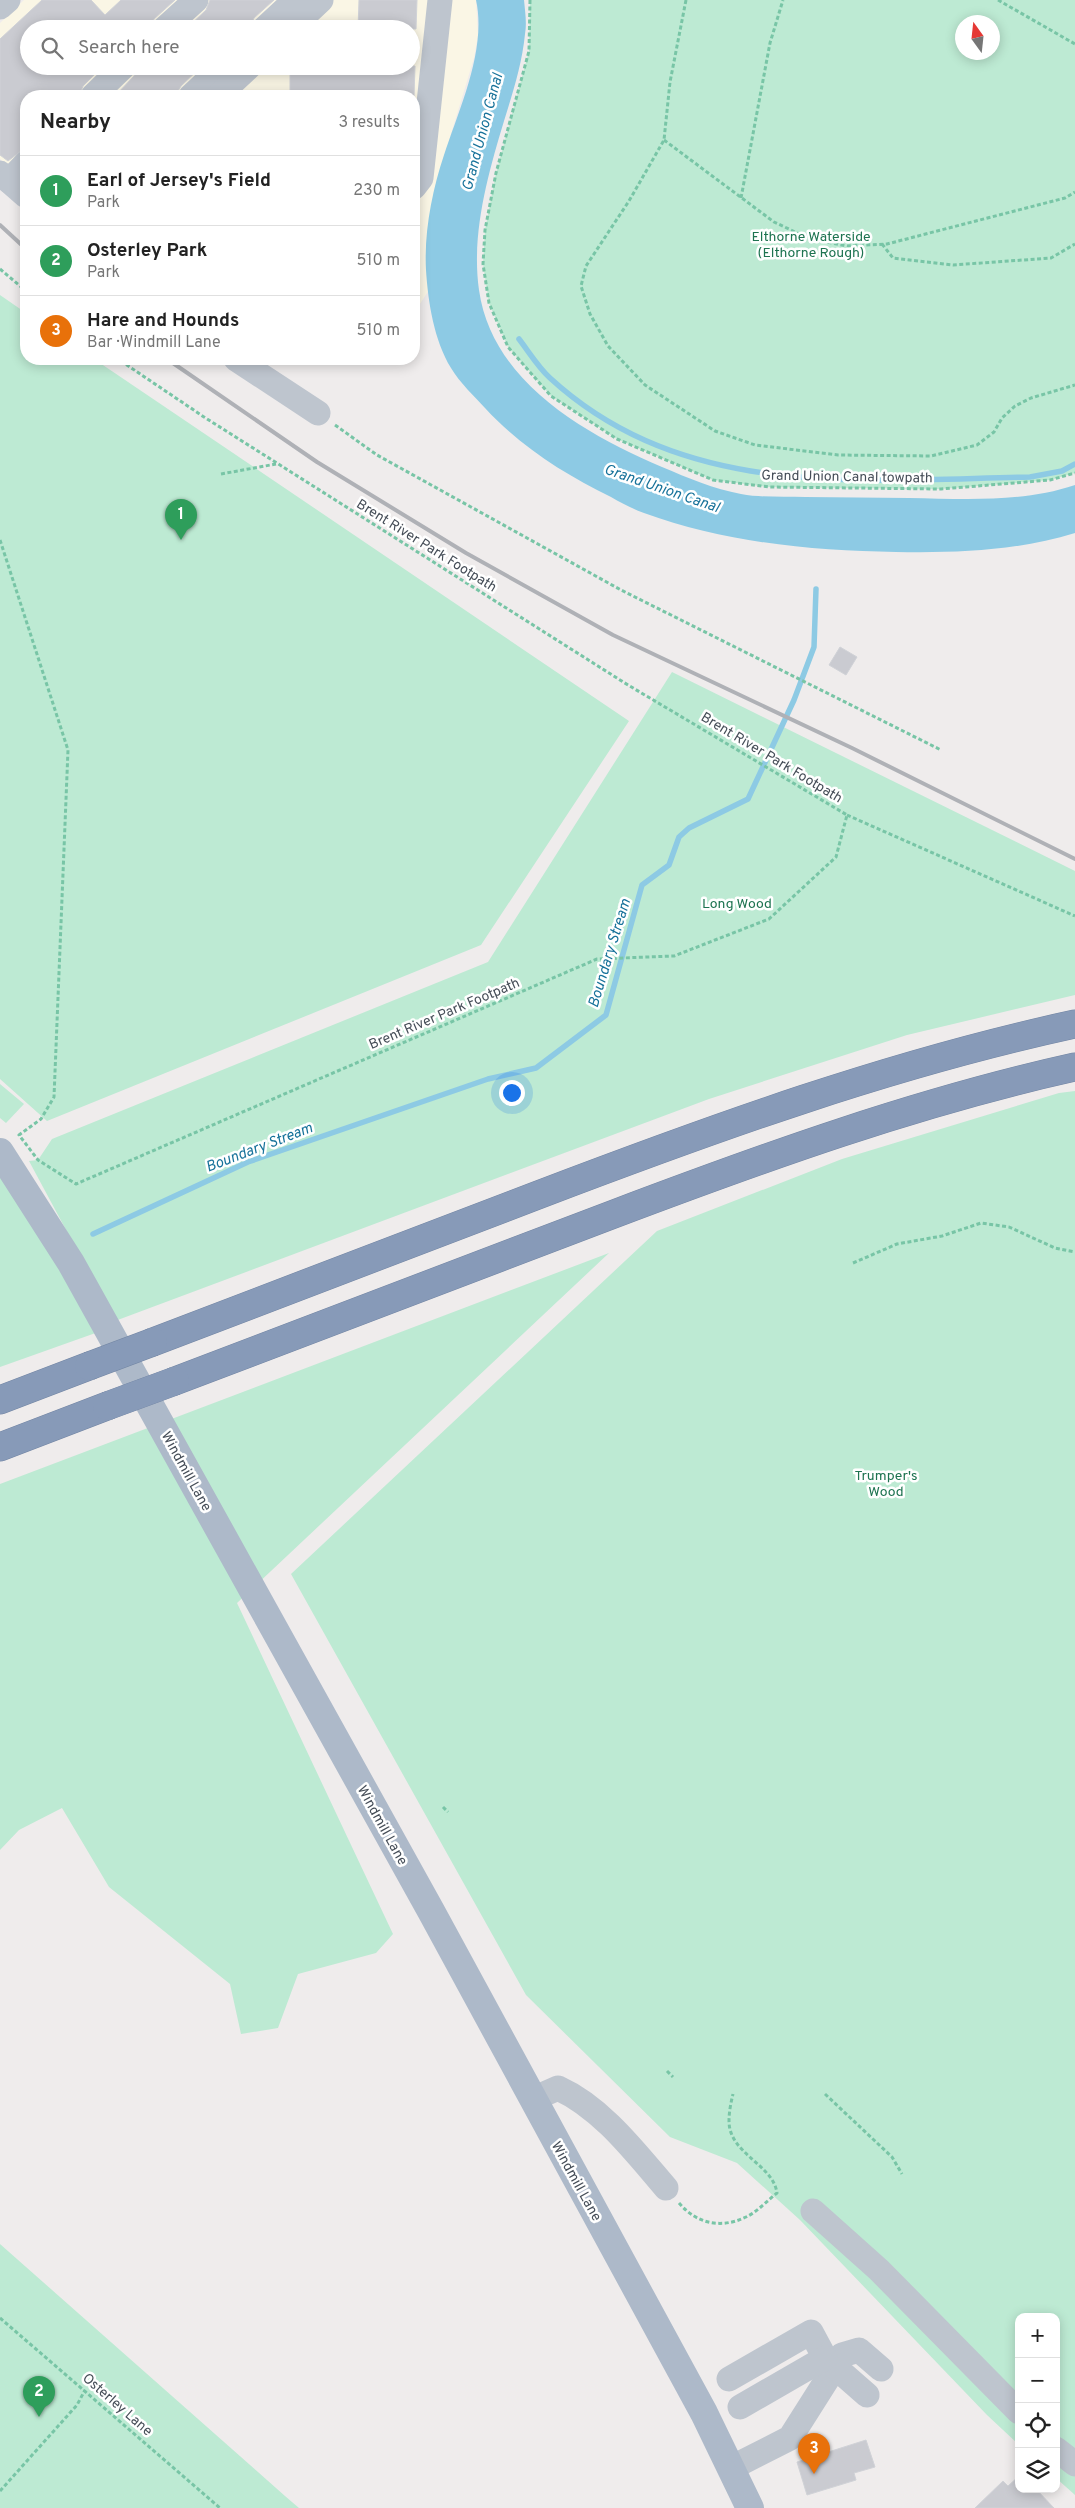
<!DOCTYPE html>
<html lang="en">
<head>
<meta charset="utf-8">
<style>
  body { margin:0; font-family:Overpass,sans-serif; background:#f6f6f6; color:#222 }
  .controls { position:absolute; right:15px; bottom:15px; display:grid; overflow:hidden; border-radius:10px; box-shadow:0 2px 12px #0003 }
  .controls button { width:45px; height:45px; display:grid; place-items:center; padding:0; border:0; border-bottom:1px solid #e0e0e0; background:#fff; color:#222; font:25px sans-serif }
  .compass { position:absolute; left:955px; top:15px; width:45px; height:45px; border-radius:50%; background:#fff; box-shadow:0 2px 12px #0003; rotate:345deg }
  .you { position:absolute; left:511px; top:1092px; width:18px; height:18px; margin:-12px; border:4px solid #fff; border-radius:50%; background:#1a73e8; box-shadow:0 0 0 8px #1a73e833 }
  .badge { display:grid; place-items:center; width:32px; height:32px; border-radius:50%; background:#2660ce; color:#fff; font-size:16px; font-weight:700 }
  .pin { position:absolute; translate:-50% -41px; filter:drop-shadow(0 1px 2px #0008) }
  .pin::after { content:''; position:absolute; top:26px; width:18px; height:15px; background:inherit; clip-path:polygon(0 0,100% 0,50% 100%) }
  .list { margin:0; padding:0; list-style:none }
  h2 { display:flex; justify-content:space-between; align-items:center; height:65px; margin:0; padding:0 20px; font-size:21px }
  h2 small { font-size:16px; font-weight:400; color:#767676 }
  .list li { display:grid; grid-template-columns:32px 1fr auto; gap:15px; align-items:center; box-sizing:border-box; height:70px; padding:0 20px; border-top:1px solid #e0e0e0 }
  .list b { display:block; font-size:19px; white-space:nowrap }
  .list p { margin:0; font-size:16px; white-space:nowrap; color:#767676 }
  .list em { font-size:16px; font-style:normal; color:#767676 }
  .icon { flex:none; width:28px; height:28px; fill:none; stroke:currentColor; stroke-width:2; stroke-linecap:round; stroke-linejoin:round }
  .map { position:relative; flex:none; width:1075px; height:2508px; overflow:hidden }
  .search { position:absolute; background:#fff; box-shadow:0 2px 12px #0003; left:20px; top:20px; width:400px; height:55px; display:flex; align-items:center; gap:12px; box-sizing:border-box; padding:0 18px; border-radius:28px; color:#767676; font-size:19px }
  .panel { position:absolute; background:#fff; box-shadow:0 2px 12px #0003; left:20px; top:90px; width:400px; height:275px; border-radius:20px }
  .map>svg:first-child { display:block }
</style>
</head>
<body>
<div class="map">
<svg width="1075" height="2508" viewBox="0 0 1075 2508">
  <rect width="100%" height="100%" fill="#efecec"/>
  <path fill="#faf6e5" fill-rule="evenodd" d="M 24,0 L 476,0 L 478,35 L 474,58 L 434,190 L 427,244 L 426,269 L 429,290 L 414,313 L 414,96 L 26,96 L 26,181 L 0,159 L 0,23 ZM 29,29 L 411,29 L 411,66 L 29,66 Z"/>
  <g fill="#bdead3" fill-rule="evenodd">
    <path d="M 530,0 L 1075,0 L 1075,473 L 1050,480 L 941,489 L 769,487 L 713,480 L 617,439 L 551,396 L 508,347 L 489,303 L 483,264 L 485,230 L 496,173 L 529,51 ZM 962,22 L 992,22 L 992,52 L 962,52 Z"/>
    <polygon points="0,295 26,313 26,359 94,359 629,721 481,945 47,1121 0,1079"/>
    <polygon points="672,672 1075,871 1075,995 907,1035 709,1099 115,1321 29,1161 38,1160 52,1139 488,962"/>
    <polygon points="0,1084 24,1104 6,1123 0,1118"/>
    <polygon points="1075,1091 1075,2495 1056,2478 1056,2317 1019,2317 1019,2445 987,2415 800,2220 737,2163 670,2137 526,1995 291,1574 657,1231 842,1159 1059,1093"/>
    <polygon points="0,1169 104,1330 0,1367"/>
    <polygon points="609,1253 237,1603 393,1934 376,1953 298,1974 278,2028 241,2034 230,1984 109,1887 62,1808 19,1830 0,1850 0,1484"/>
    <polygon points="0,2244 285,2496 299,2508 0,2508"/>
  </g>
  <path fill="#8dcae4" d="M 476,0 L 524,0 C 525,11 527,23 525,34 C 522,64 513,92 504,121 C 488,174 471,234 479,290 C 492,382 585,434 662,467 C 688,478 714,489 741,494 C 762,498 784,496 805,497 C 840,497 874,498 909,498 C 964,499 1022,503 1075,485 L 1075,533 C 1016,551 957,553 896,552 C 811,551 724,542 644,513 C 633,509 621,503 611,497 C 564,474 521,447 485,408 C 474,396 460,383 451,368 C 434,340 428,302 426,270 C 424,232 432,191 444,155 C 459,109 487,49 476,0 Z"/>
  <g fill="none" stroke-linecap="round" stroke-linejoin="round">
    <g stroke="#8dcae4" stroke-width="5.5">
      <path d="M 519,339 C 529,352 538,367 550,378 C 684,501 863,480 1030,477 L 1062,471 L 1075,464"/>
      <polyline points="93,1234 248,1162 488,1079 536,1068 606,1015 642,885 669,865 679,837 689,828 748,799 794,700 814,647 816,589"/>
    </g>
  </g>
  <g fill="#cacbd1" stroke="#d0d2d7">
    <polygon points="42,0 91,0 105,15 121,0 175,0 154,19 150,29 29,29 29,66 103,66 83,86 79,96 26,96 26,147 8,161 0,155 0,39"/>
    <polygon points="210,0 274,0 254,18 249,29 186,29 206,10"/>
    <polygon points="359,0 417,0 416,29 358,29"/>
    <polygon points="138,66 202,66 181,86 175,96 115,96 134,76"/>
    <polygon points="290,66 415,66 414,96 290,96"/>
    <polygon points="840,647 857,657 846,675 829,665"/>
    <polygon points="866,2440 875,2467 854,2473 856,2480 807,2495 797,2462"/>
    <polygon points="1019,2476 1019,2489 1036,2489 1054,2508 975,2508 1003,2481 1008,2486"/>
  </g>
  <g fill="none" stroke-linecap="round" stroke-linejoin="round">
    <defs>
      <g id="highway">
        <path d="M 153,1342 C 282,1293 410,1243 538,1195 C 714,1128 890,1064 1075,1024"/>
        <path d="M 175,1381 C 321,1325 467,1269 614,1214 C 765,1157 917,1102 1075,1067"/>
        <polyline points="0,1400 89,1366"/>
        <polyline points="0,1447 107,1406"/>
      </g>
    </defs>
    <use href="#highway" stroke="#7285a3" stroke-width="29"/>
    <g stroke="#78c5a6" stroke-width="3" stroke-dasharray="4 2.5" stroke-linecap="butt">
      <polyline points="530,0 529,51 496,173 485,230 483,264 489,303 508,347 551,396 617,439 713,480 769,487 941,489 1050,480 1075,473"/>
      <polyline points="686,0 670,82 664,140 629,201 586,266 581,286 590,314 608,346 645,385 715,431 755,445 838,455 931,456 977,445 994,432 1002,418 1015,406 1031,398 1075,385"/>
      <polyline points="998,0 1075,44"/>
      <polyline points="664,140 774,222 810,239 847,246 887,244 1065,198 1075,192"/>
      <polyline points="741,198 770,43 783,0"/>
      <polyline points="882,244 893,258 953,265 1051,258 1075,244"/>
      <polyline points="0,269 26,291"/>
      <polyline points="335,425 377,455 621,590 941,750"/>
      <polyline points="221,474 276,464"/>
      <polyline points="0,540 68,750 54,1097 41,1119 19,1135 38,1160 76,1184 597,959 674,956 769,919 836,857 847,815 628,685 204,417 118,359"/>
      <polyline points="847,815 1075,916"/>
      <polyline points="853,1263 897,1244 942,1236 981,1223 1009,1227 1055,1248 1075,1252"/>
      <polyline points="443,1807 448,1812"/>
      <polyline points="667,2071 673,2077"/>
      <polyline points="825,2094 892,2157 902,2174"/>
      <path d="M 679,2203 C 697,2224 721,2229 746,2217 C 757,2212 768,2200 777,2193 C 773,2164 729,2154 729,2121 C 729,2112 731,2102 733,2094"/>
      <polyline points="0,2318 220,2508"/>
      <polyline points="0,2491 77,2405 85,2390"/>
    </g>
    <g stroke="#bec5ce" stroke-width="25">
      <polyline points="0,7 8,0"/>
      <polyline points="164,29 196,0"/>
      <polyline points="264,29 295,0"/>
      <polyline points="290,29 321,0"/>
      <polyline points="93,96 124,66"/>
      <polyline points="191,96 223,66"/>
      <polyline points="218,96 250,66"/>
      <polyline points="0,173 26,196"/>
      <polyline points="9,181 26,163"/>
      <polyline points="414,187 421,178 440,0"/>
      <polyline points="236,359 318,413"/>
      <path d="M 533,2099 L 558,2088 C 602,2108 635,2152 666,2188"/>
      <polyline points="813,2211 879,2270 1019,2412"/>
      <polyline points="729,2379 811,2332 825,2358 835,2367 790,2438 731,2468"/>
      <polyline points="867,2395 835,2367 842,2355 859,2350 881,2369"/>
      <polyline points="740,2407 825,2358"/>
      <polyline points="1056,2449 1075,2464"/>
    </g>
    <polyline stroke="#adb9c9" stroke-width="28" points="0,1152 71,1263 431,1911 704,2413 750,2508"/>
    <use href="#highway" stroke="#879ab8" stroke-width="28"/>
    <g stroke="#afb1b6" stroke-width="4">
      <polyline points="0,225 26,249"/>
      <polyline points="167,359 317,462 466,553 613,635 852,748 1075,859"/>
    </g>
    <defs>
      <g id="highway-bridge">
        <polyline points="89,1366 153,1342"/>
        <polyline points="107,1406 175,1381"/>
      </g>
    </defs>
    <use href="#highway-bridge" stroke="#7285a3" stroke-width="29" stroke-linecap="butt"/>
    <use href="#highway-bridge" stroke="#879ab8" stroke-width="28"/>
  </g>
  <g text-anchor="middle" stroke-width="5" stroke-linejoin="round" paint-order="stroke">
    <g font-size="14" fill="#1d7350" stroke="#fff">
      <text x="811" y="241">Elthorne Waterside<tspan x="811" dy="16">(Elthorne Rough)</tspan></text>
      <text x="737" y="908">Long Wood</text>
      <text x="886" y="1480">Trumper's<tspan x="886" dy="16">Wood</tspan></text>
    </g>
    <g font-size="14" fill="#464e58" stroke="#fff">
      <text transform="translate(847 476) rotate(1)" y="5">Grand Union Canal towpath</text>
      <text transform="translate(427 545) rotate(32)" y="5">Brent River Park Footpath</text>
      <text transform="translate(772 757) rotate(31)" y="5">Brent River Park Footpath</text>
      <text transform="translate(444 1013) rotate(-23)" y="5">Brent River Park Footpath</text>
      <text transform="translate(187 1471) rotate(61)" y="5">Windmill Lane</text>
      <text transform="translate(383 1825) rotate(61)" y="5">Windmill Lane</text>
      <text transform="translate(577 2181) rotate(61)" y="5">Windmill Lane</text>
      <text transform="translate(118 2404) rotate(41)" y="5">Osterley Lane</text>
    </g>
    <g font-size="15" font-style="italic" fill="#17729a" stroke="#fff">
      <text transform="translate(482 132) rotate(-75)" y="5">Grand Union Canal</text>
      <text transform="translate(662 488) rotate(19)" y="5">Grand Union Canal</text>
      <text transform="translate(609 953) rotate(-73)" y="5">Boundary Stream</text>
      <text transform="translate(259 1147) rotate(-21)" y="5">Boundary Stream</text>
    </g>
  </g>
</svg>
<div class="controls">
<button>+</button>
<button>−</button>
<button><svg class="icon" aria-label="locate" viewBox="0 0 24 24"><circle cx="12" cy="12" r="6"/><path d="M12 2v4M12 18v4M2 12h4M18 12h4"/></svg></button>
<button><svg class="icon" aria-label="layers" viewBox="0 0 24 24"><path d="M12 4l9 5-9 5-9-5zM3 14l9 5 9-5"/></svg></button>
</div>
<svg class="compass" viewBox="-18 -18 36 36"><path d="M0-13l5 13h-10z" fill="#e53935"/><path d="M0 13l5-13h-10z" fill="#767676"/></svg>
<div class="you"></div>
<div class="pin badge" style="left:181px;top:540px;background:#2e9e5b">1</div>
<div class="pin badge" style="left:39px;top:2417px;background:#2e9e5b">2</div>
<div class="pin badge" style="left:814px;top:2474px;background:#e8710a">3</div>
<div class="search"><svg class="icon" aria-label="search" viewBox="0 0 24 24"><circle cx="10" cy="10" r="6"/><path d="M15 15l6 6"/></svg>Search here</div>
<section class="panel">
<h2>Nearby<small>3 results</small></h2>
<ul class="list">
<li><span class="badge" style="background:#2e9e5b">1</span><div><b>Earl of Jersey's Field</b><p>Park</p></div><em>230 m</em></li>
<li><span class="badge" style="background:#2e9e5b">2</span><div><b>Osterley Park</b><p>Park</p></div><em>510 m</em></li>
<li><span class="badge" style="background:#e8710a">3</span><div><b>Hare and Hounds</b><p>Bar · Windmill Lane</p></div><em>510 m</em></li>
</ul>
</section>
</div>
</body>
</html>
